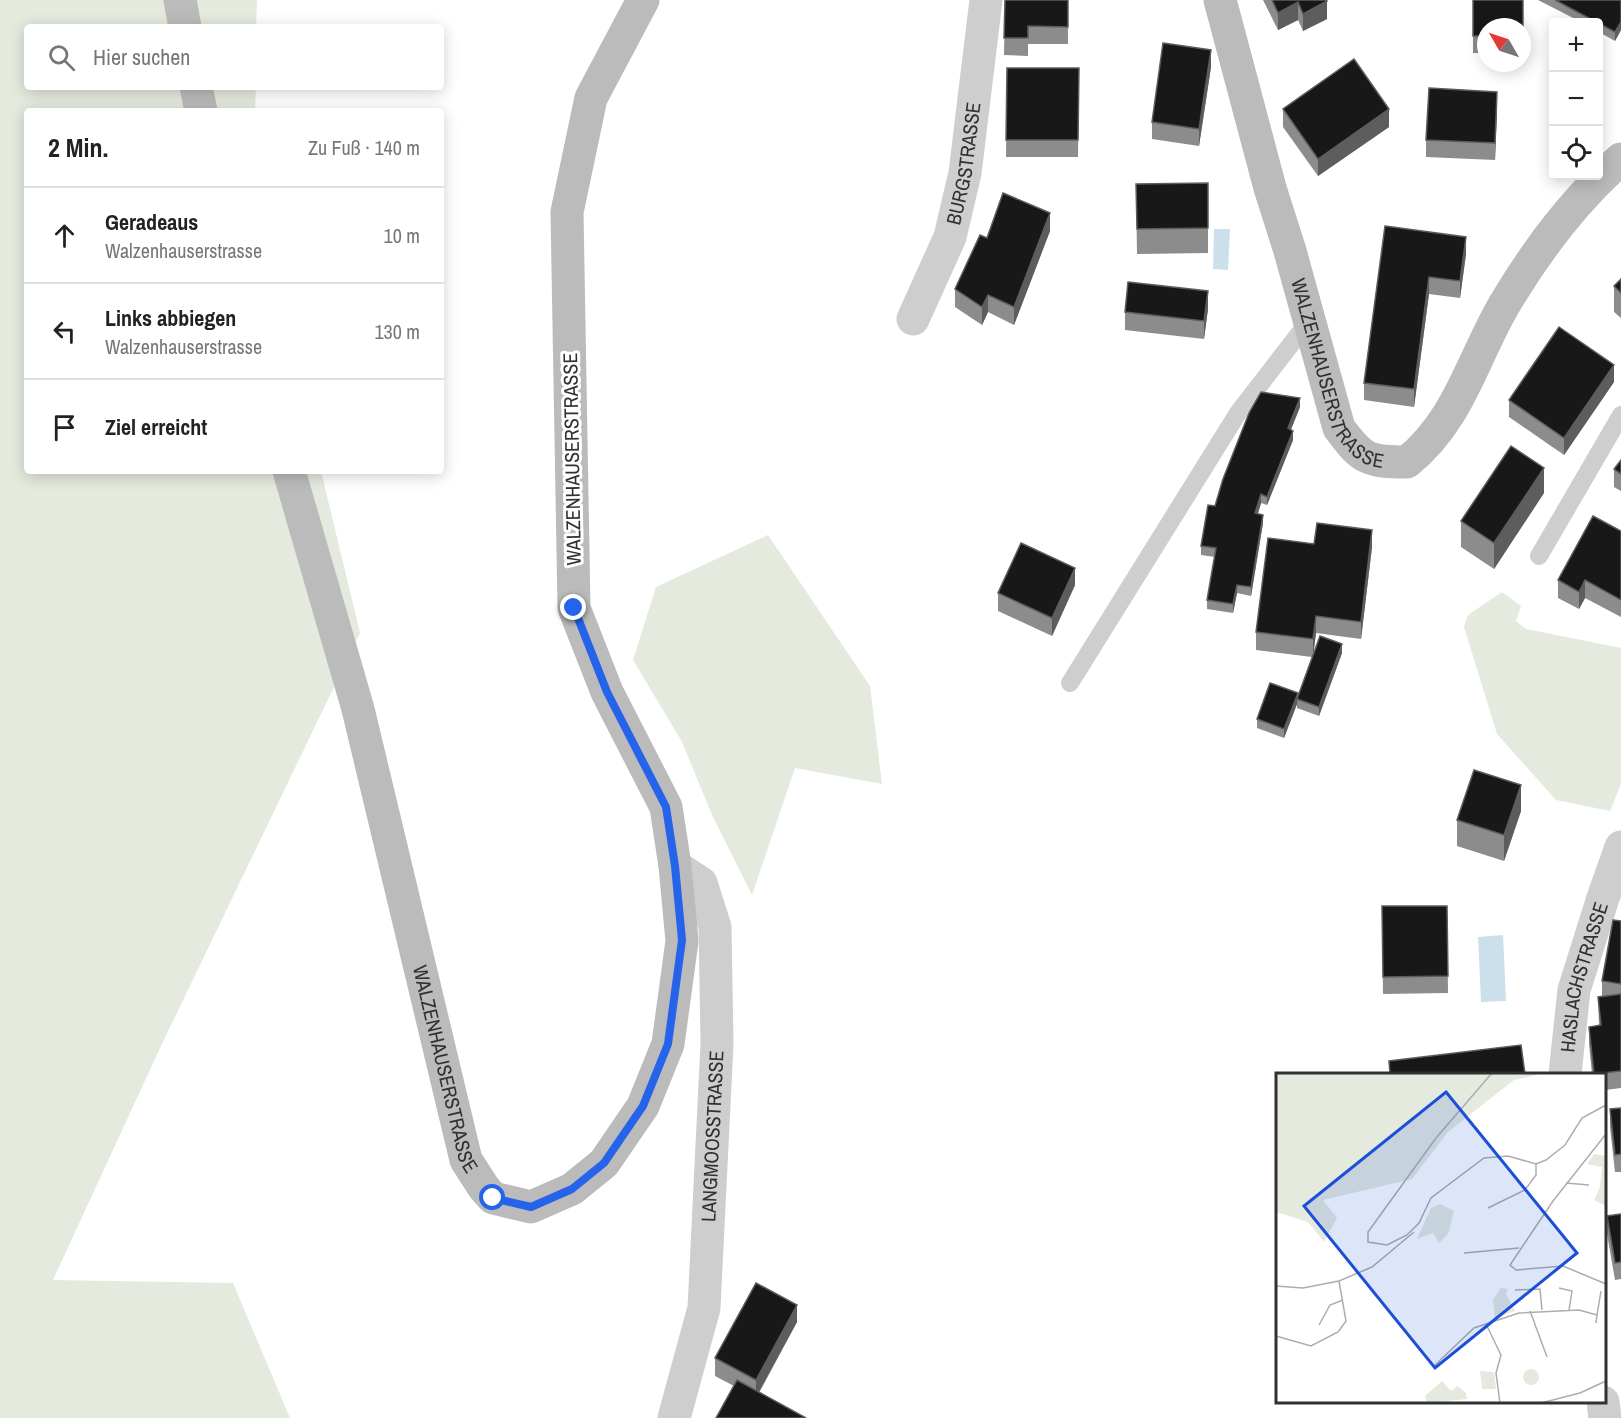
<!DOCTYPE html>
<html lang="de">
<head>
<meta charset="utf-8">
<style>
  body { margin:0; font-family:"Archivo Narrow",sans-serif; background:#f6f6f6; color:#222 }
  .controls { position:absolute; right:18px; top:18px; display:grid; overflow:hidden; border-radius:6px; box-shadow:0 3px 15px #0003 }
  .controls button { width:54px; height:54px; display:grid; place-items:center; padding:0; border:0; border-bottom:2px solid #e0e0e0; background:#fff; color:#222; font:30px sans-serif }
  .compass { position:absolute; left:1477px; top:18px; width:54px; height:54px; border-radius:50%; background:#fff; box-shadow:0 3px 15px #0003; rotate:309deg }
  .stop { position:absolute; width:18px; height:18px; margin:-14px; border:4px solid #2563eb; border-radius:50%; background:#fff }
  .stop.end { background:#2563eb; border-color:#fff; box-shadow:0 2px 6px #0008 }
  .list { margin:0; padding:0; list-style:none }
  h2 { display:flex; justify-content:space-between; align-items:center; height:78px; margin:0; padding:0 24px; font-size:26px }
  h2 small { font-size:20px; font-weight:400; color:#767676 }
  .list li { display:grid; grid-template-columns:39px 1fr auto; gap:18px; align-items:center; box-sizing:border-box; height:96px; padding:0 24px; border-top:2px solid #e0e0e0 }
  .list b { display:block; font-size:22px; white-space:nowrap }
  .list p { margin:0; font-size:20px; white-space:nowrap; color:#767676 }
  .list em { font-size:20px; font-style:normal; color:#767676 }
  .icon { flex:none; width:33px; height:33px; fill:none; stroke:currentColor; stroke-width:2; stroke-linecap:round; stroke-linejoin:round }
  .map { position:relative; flex:none; width:1621px; height:1418px; overflow:hidden }
  .search { position:absolute; background:#fff; box-shadow:0 3px 15px #0003; left:24px; top:24px; width:420px; height:66px; display:flex; align-items:center; gap:15px; box-sizing:border-box; padding:0 21px; border-radius:6px; color:#767676; font-size:22px }
  .panel { position:absolute; background:#fff; box-shadow:0 3px 15px #0003; left:24px; top:108px; width:420px; height:366px; border-radius:6px }
  .map>svg:first-child { display:block }
</style>
</head>
<body>
<div class="map">
<svg width="1621" height="1418" viewBox="0 0 1621 1418">
  <rect width="100%" height="100%" fill="#fff"/>
  <g fill="#e4eadd">
    <polygon points="0,0 257,0 256,27 27,27 27,87 256,87 255,111 27,111 27,471 321,471 360,633 160,1048 53,1280 233,1283 290,1418 0,1418"/>
    <polygon points="768,535 870,686 882,784 795,768 752,895 712,815 682,742 633,660 656,587"/>
    <polygon points="1502,592 1521,606 1516,621 1526,629 1621,648 1621,784 1610,811 1556,800 1497,734 1464,627 1468,615"/>
  </g>
  <g fill="#cce0ec">
    <polygon points="1214,229 1230,229 1228,270 1213,269"/>
    <polygon points="1503,935 1506,1001 1481,1002 1478,937"/>
  </g>
  <g fill="none" stroke-linecap="round" stroke-linejoin="round">
    <g stroke="#cecece" stroke-width="18">
      <polyline points="1539,556 1621,415"/>
      <polyline points="1070,683 1238,413 1309,321"/>
    </g>
    <g stroke="#cecece" stroke-width="33">
      <path id="s1" d="M 913,319 L 950,237 L 965,173 L 986,0"/>
      <path id="s2" d="M 1565,1074 L 1574,990 L 1603,898 L 1621,847"/>
      <polyline points="1603,1402 1605,1418"/>
      <path id="s3" d="M 674,1418 L 704,1308 L 717,1044 L 715,927 L 701,883 L 675,866"/>
    </g>
    <g stroke="#bbb" stroke-width="33">
      <polyline points="180,0 185,27"/>
      <path id="s4" d="M 1220,0 L 1270,188 L 1290,251 L 1339,428 C 1362,459 1367,462 1407,462 C 1459,420 1472,360 1504,305 C 1536,251 1574,200 1621,159"/>
      <polyline points="196,87 201,111"/>
      <path id="s5" d="M 289,471 L 358,709 L 466,1160 L 484,1188 L 493,1198 L 531,1207 L 572,1189 L 604,1163 L 643,1106 L 668,1044 L 682,941 L 675,866 L 666,807 L 607,692 L 574,608 L 567,212 L 591,98 L 643,0"/>
    </g>
  </g>
  <g fill="#8c8c8c">
    <polygon points="1005,0 1068,0 1068,44 1028,44 1028,56 1004,55"/>
    <polygon points="1263,0 1326,0 1327,19 1303,31 1298,20 1278,30"/>
    <polygon points="1473,0 1523,0 1523,54 1522,54 1522,27 1486,27 1486,53 1473,53"/>
    <polygon points="1538,0 1621,0 1621,30 1615,41 1599,32 1599,22 1581,22"/>
    <polygon points="1211,67 1199,146 1152,139 1152,122"/>
    <polygon points="1007,68 1079,68 1078,157 1006,157"/>
    <polygon points="1283,109 1389,127 1318,176 1283,127"/>
    <polygon points="1497,109 1495,160 1426,157 1426,140"/>
    <polygon points="1208,183 1208,253 1137,254 1136,184"/>
    <polygon points="1385,226 1466,254 1460,298 1429,294 1414,407 1364,400 1364,383"/>
    <polygon points="1050,231 1014,325 988,312 982,325 955,307 955,289 987,238"/>
    <polygon points="1621,279 1621,318 1614,312 1614,286"/>
    <polygon points="1208,309 1204,339 1125,330 1125,312"/>
    <polygon points="1614,382 1564,455 1509,417 1509,400"/>
    <polygon points="1300,407 1291,429 1293,440 1267,505 1261,503 1258,514 1263,523 1251,596 1237,593 1233,613 1207,609 1207,600 1215,557 1201,555 1201,546 1215,506"/>
    <polygon points="1621,460 1621,491 1614,487 1614,469"/>
    <polygon points="1544,493 1494,569 1461,547 1461,521"/>
    <polygon points="1621,531 1621,617 1585,598 1579,609 1558,598 1558,580"/>
    <polygon points="1314,544 1372,547 1361,639 1316,633 1313,656 1342,653 1319,716 1297,708 1297,704 1284,738 1257,728 1257,719 1298,697 1312,657 1256,650 1256,632"/>
    <polygon points="1075,585 1052,636 998,611 998,593"/>
    <polygon points="1521,811 1504,861 1457,846 1457,820"/>
    <polygon points="1382,906 1447,906 1448,993 1383,994"/>
    <polygon points="1621,921 1621,1088 1605,1090 1605,1074 1592,1074 1589,1044 1589,1027 1599,1025 1598,997 1602,997 1602,981"/>
    <polygon points="1621,1108 1621,1172 1615,1172 1610,1127 1610,1109"/>
    <polygon points="1621,1214 1621,1279 1615,1280 1607,1234 1607,1216"/>
    <polygon points="797,1322 759,1393 734,1386 715,1376 715,1358"/>
  </g>
  <g fill="#5d5d5d">
    <polygon points="1327,1 1327,19 1303,31 1303,14"/>
    <polygon points="1298,2 1298,20 1278,30 1278,13"/>
    <polygon points="1621,22 1621,30 1615,41 1615,32"/>
    <polygon points="1211,50 1211,67 1199,146 1199,129"/>
    <polygon points="1497,92 1497,109 1495,160 1495,143"/>
    <polygon points="1389,109 1389,127 1318,176 1318,159"/>
    <polygon points="1050,213 1050,231 1014,325 1014,307"/>
    <polygon points="1466,237 1466,254 1460,298 1460,281"/>
    <polygon points="1429,277 1429,294 1414,407 1414,389"/>
    <polygon points="1208,291 1208,309 1204,339 1204,321"/>
    <polygon points="988,295 988,312 982,325 982,307"/>
    <polygon points="1614,365 1614,382 1564,455 1564,438"/>
    <polygon points="1300,398 1300,407 1288,437 1288,428"/>
    <polygon points="1293,431 1293,440 1267,505 1267,497"/>
    <polygon points="1544,468 1544,493 1494,569 1494,543"/>
    <polygon points="1261,494 1261,503 1255,522 1255,513"/>
    <polygon points="1263,515 1263,523 1251,596 1251,587"/>
    <polygon points="1372,530 1372,547 1361,639 1361,622"/>
    <polygon points="1075,568 1075,585 1052,636 1052,618"/>
    <polygon points="1585,580 1585,598 1579,609 1579,592"/>
    <polygon points="1237,585 1237,593 1233,613 1233,604"/>
    <polygon points="1316,616 1316,633 1313,657 1313,639"/>
    <polygon points="1342,644 1342,653 1319,716 1319,707"/>
    <polygon points="1298,693 1297,704 1284,738 1284,729"/>
    <polygon points="1521,785 1521,811 1504,861 1504,835"/>
    <polygon points="797,1305 797,1322 756,1397 756,1380"/>
  </g>
  <g fill="#181818" stroke="#5d5d5d" stroke-width="1.5">
    <polygon points="1005,0 1068,0 1068,27 1028,26 1028,38 1004,38"/>
    <polygon points="1272,0 1326,0 1327,1 1303,14 1298,2 1278,13"/>
    <polygon points="1473,0 1523,0 1523,36 1522,36 1522,27 1486,27 1486,36 1473,36"/>
    <polygon points="1555,0 1621,0 1621,22 1615,32"/>
    <polygon points="1163,43 1211,50 1199,129 1152,122"/>
    <polygon points="1354,59 1389,109 1318,159 1283,109"/>
    <polygon points="1007,68 1079,68 1078,140 1006,140"/>
    <polygon points="1429,88 1497,92 1495,143 1426,140"/>
    <polygon points="1208,183 1208,228 1137,229 1136,184"/>
    <polygon points="1003,193 1050,213 1014,307 988,295 982,307 955,289 980,235 987,238"/>
    <polygon points="1385,226 1466,237 1460,281 1429,277 1414,389 1364,383"/>
    <polygon points="1621,279 1621,293 1614,286"/>
    <polygon points="1128,282 1208,291 1204,321 1125,312"/>
    <polygon points="1559,327 1614,365 1564,438 1509,400"/>
    <polygon points="1261,392 1300,398 1288,428 1293,431 1267,497 1261,494 1255,513 1263,515 1251,587 1237,585 1233,604 1207,600 1216,548 1201,546 1208,505 1215,506 1223,479 1249,413"/>
    <polygon points="1511,446 1544,468 1494,543 1461,521"/>
    <polygon points="1621,460 1621,474 1614,469"/>
    <polygon points="1593,516 1621,531 1621,600 1585,580 1579,592 1558,580"/>
    <polygon points="1317,523 1372,530 1361,622 1316,616 1313,639 1256,632 1268,538 1314,544"/>
    <polygon points="1021,543 1075,568 1052,618 998,593"/>
    <polygon points="1320,636 1342,644 1319,707 1297,699"/>
    <polygon points="1270,683 1298,693 1284,729 1257,719"/>
    <polygon points="1474,770 1521,785 1504,835 1457,820"/>
    <polygon points="1382,906 1447,906 1448,976 1383,977"/>
    <polygon points="1613,920 1621,921 1621,984 1602,981"/>
    <polygon points="1621,994 1621,1071 1594,1074 1589,1027 1601,1025 1598,997"/>
    <polygon points="1521,1045 1525,1074 1390,1074 1389,1061"/>
    <polygon points="1621,1108 1621,1154 1615,1155 1610,1109"/>
    <polygon points="1621,1214 1621,1262 1615,1263 1607,1216"/>
    <polygon points="756,1283 797,1305 756,1380 715,1358"/>
    <polygon points="737,1380 806,1418 716,1418"/>
  </g>
  <g fill="none" stroke-linecap="round" stroke-linejoin="round">
    <polyline stroke="#2563eb" stroke-width="8" points="493,1198 531,1207 572,1189 604,1163 643,1106 668,1044 682,940 675,866 666,807 607,692 574,608"/>
  </g>
  <g text-anchor="middle" stroke-width="6" stroke-linejoin="round" paint-order="stroke">
    <g font-size="20" fill="#313131" stroke="#fff">
      <text dy="7" stroke="none"><textPath href="#s1" startOffset="165">BURGSTRASSE</textPath></text>
      <text dy="7" stroke="none"><textPath href="#s4" startOffset="396">WALZENHAUSERSTRASSE</textPath></text>
      <text transform="translate(572 459) rotate(-91)" y="7">WALZENHAUSERSTRASSE</text>
      <text dy="7" stroke="none"><textPath href="#s2" startOffset="99">HASLACHSTRASSE</textPath></text>
      <text dy="7" stroke="none"><textPath href="#s5" startOffset="618">WALZENHAUSERSTRASSE</textPath></text>
      <text dy="7" stroke="none"><textPath href="#s3" startOffset="286">LANGMOOSSTRASSE</textPath></text>
    </g>
  </g>
  <g transform="translate(1276 1073)">
    <rect width="330" height="330" fill="#fff"/>
    <path d="M 0,0 L 268,0 L 238,7 L 172,59 L 136,106 L 47,127 L 61,145 L 48,169 L 32,149 L 0,139 ZM 318,81 L 330,83 L 330,133 L 318,127 L 324,114 L 326,94 L 311,91 ZM 164,131 L 178,138 L 172,161 L 163,170 L 157,160 L 141,166 L 155,135 ZM 225,215 L 232,216 L 230,221 L 239,238 L 219,245 L 217,227 ZM247 304a8 8 0 1 1 16 0a8 8 0 1 1-16 0ZM 204,298 L 218,299 L 220,316 L 206,316 ZM 166,308 L 175,318 L 182,313 L 190,320 L 191,326 L 151,330 L 149,323 Z" fill="#e4eadd"/>
    <path fill="none" stroke="#adadad" stroke-width="1.5" d="M 216,0 L 160,65 L 92,159 L 92,169 L 111,172 L 131,162 L 143,150 L 155,125 L 208,85 L 232,83 L 260,91 L 270,87 L 289,72 L 306,45 L 330,32M 330,61 L 277,128 L 234,192 L 240,197 L 287,193 L 330,211M 290,110 L 313,112M 212,135 L 249,117 L 260,102 L 260,91M 188,180 L 243,175M 0,213 L 27,215 L 63,208 L 96,194 L 138,159M 283,215 L 296,218 L 293,237M 239,217 L 264,216 L 266,237M 254,238 L 271,284M 321,242 L 325,218M 210,251 L 225,282 L 220,300 L 224,330M 43,252 L 54,232 L 67,227M 0,263 L 35,273 L 62,259 L 70,248 L 63,208M 157,294 L 198,255 L 243,240 L 303,237 L 321,242 L 320,250M 265,330 L 304,320 L 330,308"/>
    <path fill="#1d4ed8" fill-opacity="0.15" stroke="#1d4ed8" stroke-width="3" d="M 170,19 L 301,180 L 159,295 L 28,133 Z"/>
    <rect width="330" height="330" fill="none" stroke="#313131" stroke-width="3"/>
  </g>
</svg>
<div class="controls">
<button>+</button>
<button>−</button>
<button><svg class="icon" aria-label="locate" viewBox="0 0 24 24"><circle cx="12" cy="12" r="6"/><path d="M12 2v4M12 18v4M2 12h4M18 12h4"/></svg></button>
</div>
<svg class="compass" viewBox="-18 -18 36 36"><path d="M0-13l5 13h-10z" fill="#e53935"/><path d="M0 13l5-13h-10z" fill="#767676"/></svg>
<div class="stop" style="left:493px;top:1198px"></div>
<div class="stop end" style="left:574px;top:608px"></div>
<div class="search"><svg class="icon" aria-label="search" viewBox="0 0 24 24"><circle cx="10" cy="10" r="6"/><path d="M15 15l6 6"/></svg>Hier suchen</div>
<section class="panel">
<h2>2 Min.<small>Zu Fuß · 140 m</small></h2>
<ul class="list">
<li><svg class="icon" aria-label="ahead" viewBox="0 0 24 24"><path d="M12 20V5M6 11l6-6 6 6"/></svg><div><b>Geradeaus</b><p>Walzenhauserstrasse</p></div><em>10 m</em></li>
<li><svg class="icon" aria-label="left" viewBox="0 0 24 24"><path d="M17 20v-9H6M10 6l-5 5 5 5"/></svg><div><b>Links abbiegen</b><p>Walzenhauserstrasse</p></div><em>130 m</em></li>
<li><svg class="icon" aria-label="arrive" viewBox="0 0 24 24"><path d="M6 21V4h12l-3 4 3 4H6"/></svg><div><b>Ziel erreicht</b></div></li>
</ul>
</section>
</div>
</body>
</html>
